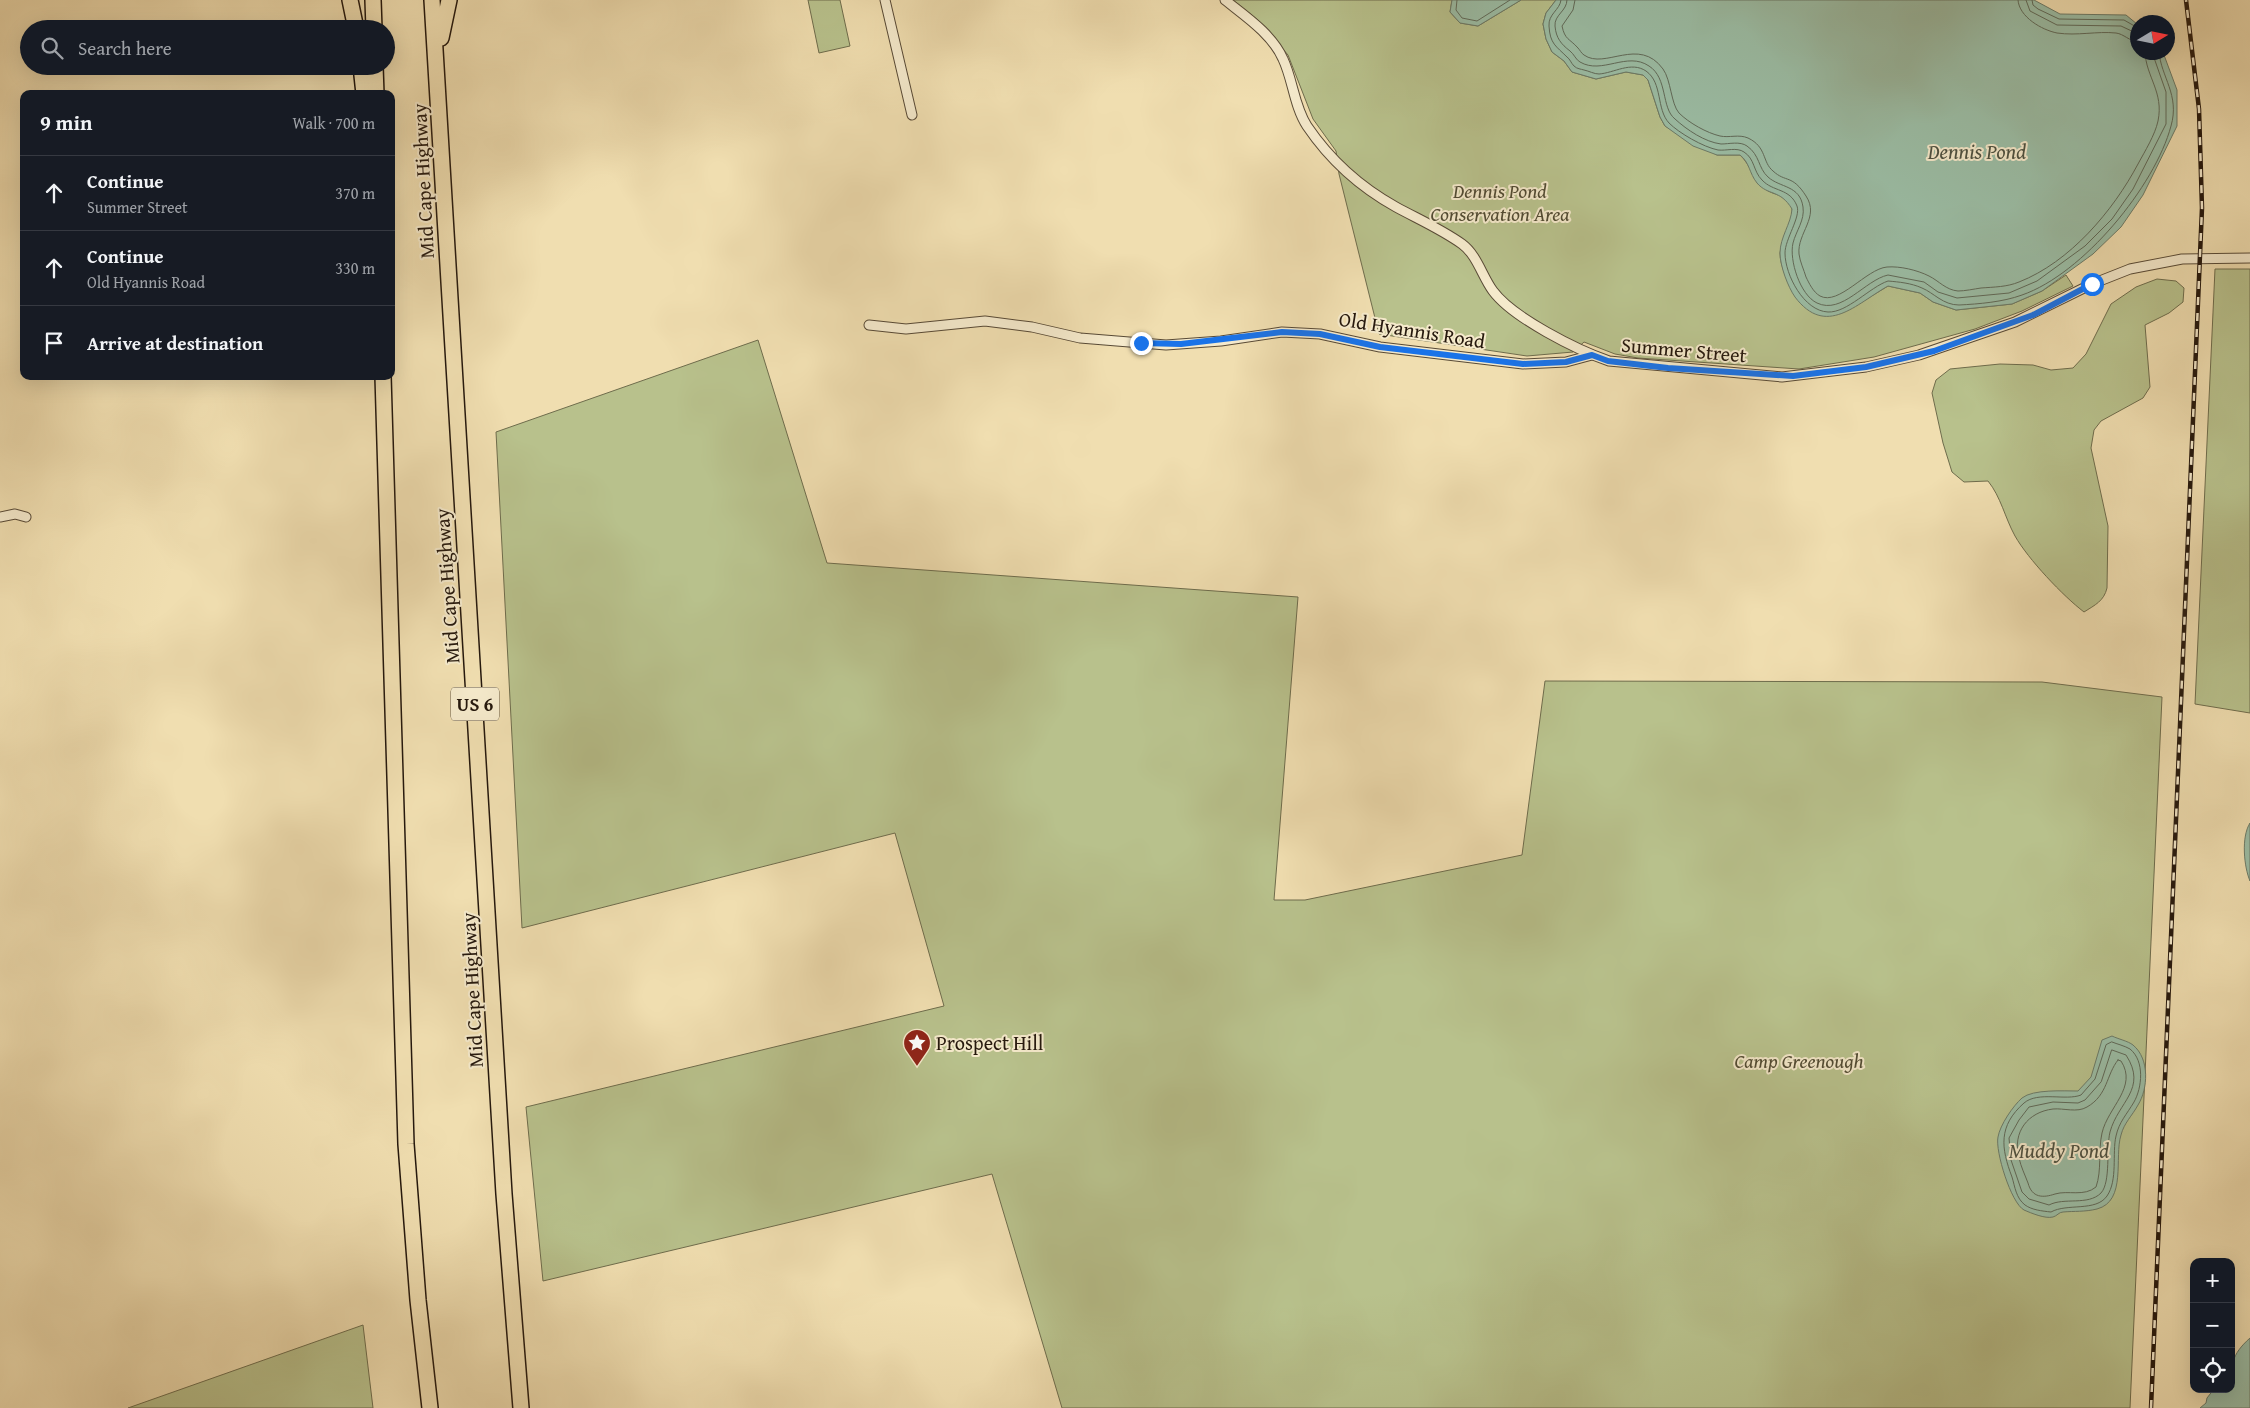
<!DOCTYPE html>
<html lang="en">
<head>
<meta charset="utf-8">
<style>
  body { margin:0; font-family:"Gentium Book Plus",serif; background:#20242c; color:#f1f3f6 }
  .controls { position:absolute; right:15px; bottom:15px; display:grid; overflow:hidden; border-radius:10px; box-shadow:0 5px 20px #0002 }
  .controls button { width:45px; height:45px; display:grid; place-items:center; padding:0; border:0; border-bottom:1px solid #363941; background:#171b24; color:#f1f3f6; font:25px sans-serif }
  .compass { position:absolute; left:2130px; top:15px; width:45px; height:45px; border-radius:50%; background:#171b24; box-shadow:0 5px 20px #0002; rotate:80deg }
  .stop { position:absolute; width:15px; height:15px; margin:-11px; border:4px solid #1a73e8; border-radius:50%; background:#fff }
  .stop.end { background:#1a73e8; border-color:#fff; box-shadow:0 1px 5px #0008 }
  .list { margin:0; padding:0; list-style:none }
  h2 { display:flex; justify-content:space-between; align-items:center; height:65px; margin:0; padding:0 20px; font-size:21px }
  h2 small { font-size:16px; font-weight:400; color:#9ea1a6 }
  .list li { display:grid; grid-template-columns:32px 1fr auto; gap:15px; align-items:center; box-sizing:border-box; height:75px; padding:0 20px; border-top:1px solid #363941 }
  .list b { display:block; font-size:19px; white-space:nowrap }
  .list p { margin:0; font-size:16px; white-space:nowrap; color:#9ea1a6 }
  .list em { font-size:16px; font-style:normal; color:#9ea1a6 }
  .icon { flex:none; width:28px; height:28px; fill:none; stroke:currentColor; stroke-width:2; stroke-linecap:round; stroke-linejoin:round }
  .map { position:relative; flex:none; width:2250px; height:1408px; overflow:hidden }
  .search { position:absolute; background:#171b24; box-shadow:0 5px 20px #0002; left:20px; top:20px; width:375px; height:55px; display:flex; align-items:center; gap:12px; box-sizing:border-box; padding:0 18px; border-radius:28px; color:#9ea1a6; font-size:19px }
  .panel { position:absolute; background:#171b24; box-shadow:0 5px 20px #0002; left:20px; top:90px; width:375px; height:290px; border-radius:10px }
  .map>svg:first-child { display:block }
</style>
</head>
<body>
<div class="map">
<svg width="2250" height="1408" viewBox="0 0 2250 1408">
  <rect width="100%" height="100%" fill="#f0deb0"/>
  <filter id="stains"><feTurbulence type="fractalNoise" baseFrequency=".004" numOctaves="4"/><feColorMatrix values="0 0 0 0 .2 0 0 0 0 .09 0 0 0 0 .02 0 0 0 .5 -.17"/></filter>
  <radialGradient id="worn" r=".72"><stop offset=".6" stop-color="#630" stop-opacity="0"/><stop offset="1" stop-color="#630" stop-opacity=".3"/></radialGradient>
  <g fill="#b8c18c" stroke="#6e6c4c">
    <polygon points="808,0 840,0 850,46 819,53"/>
    <path d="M 1233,0 L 1452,0 L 1450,12 L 1460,23 L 1478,26 L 1521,0 L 1556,0 L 1546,13 L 1543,24 L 1546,39 L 1552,52 L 1564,61 L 1572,72 L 1596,79 L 1626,72 L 1643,75 L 1648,80 L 1660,117 L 1665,126 L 1717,155 L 1740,155 C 1751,165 1755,183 1768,191 C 1778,196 1789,196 1792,208 C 1795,217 1781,240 1780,253 C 1780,266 1788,281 1793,293 L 1857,305 L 1888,286 L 1920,293 L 1933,302 L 1956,310 L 2012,304 L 2042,291 L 2066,275 L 2073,286 L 2022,311 L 1975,329 L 1874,357 L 1799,369 L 1638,358 L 1615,354 L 1584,342 L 1573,352 L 1527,356 L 1379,334 L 1339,174 L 1336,151 L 1313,119 L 1288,55 L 1259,21 Z"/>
    <polygon points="2215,269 2250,269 2250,713 2195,704"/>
    <path d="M 2157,279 L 2176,281 L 2184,288 L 2183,302 L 2169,313 L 2145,325 L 2150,387 L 2143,398 L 2101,421 L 2094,430 L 2091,448 L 2108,526 L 2107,588 C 2104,601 2095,605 2084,612 C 2063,596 2028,559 2015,536 C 2005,518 2001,497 1988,481 L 1964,482 L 1952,472 L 1943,443 L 1932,393 L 1936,380 L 1950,369 L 2000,364 L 2033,365 L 2051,370 L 2073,368 L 2086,354 L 2111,304 L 2136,287 Z"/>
    <polygon points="758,340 827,563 1298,597 1274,900 1305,900 1522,855 1545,681 2042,682 2162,697 2130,1408 1062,1408 992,1174 543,1281 526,1107 944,1006 895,833 522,928 496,432"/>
    <polygon points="363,1325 373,1408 128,1408"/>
  </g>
  <g fill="#9bbda5" stroke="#6c7b68">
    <polygon points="1452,0 1521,0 1478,26 1460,23 1450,12"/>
    <path d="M 1556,0 L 2034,0 L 2060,14 L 2126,15 L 2137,24 L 2138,52 L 2162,53 L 2164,55 L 2177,90 L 2177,126 L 2143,195 L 2121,227 L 2093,254 L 2042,291 L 2012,304 L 1956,310 L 1933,302 L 1920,293 L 1888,286 C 1856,304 1826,338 1795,297 C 1788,287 1780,266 1780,253 C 1780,237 1791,224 1792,209 C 1780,189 1768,196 1757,183 C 1749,173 1750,163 1740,155 L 1717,155 L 1693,146 L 1665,126 L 1660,117 L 1648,80 L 1643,75 L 1626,72 L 1596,79 L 1572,72 L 1564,61 L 1552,52 L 1546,39 L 1543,24 L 1546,13 Z"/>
    <path d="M 2250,823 L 2250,881 C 2244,867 2241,837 2250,823 Z"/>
    <path d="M 2112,1036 C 2118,1039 2128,1041 2133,1045 C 2150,1059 2148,1089 2138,1105 C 2132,1116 2124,1123 2121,1135 C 2114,1157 2127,1201 2097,1209 C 2085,1212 2074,1211 2063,1212 C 2059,1212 2057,1216 2053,1217 C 2045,1219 2031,1213 2024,1210 C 2011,1203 1995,1151 1998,1137 C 2000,1125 2013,1106 2022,1098 C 2033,1089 2064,1091 2078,1091 L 2091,1077 L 2102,1040 Z"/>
    <path d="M 2250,1338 L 2250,1408 L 2200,1408 L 2206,1403 L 2207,1398 L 2214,1389 L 2231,1389 C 2231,1365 2231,1355 2250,1338 Z"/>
  </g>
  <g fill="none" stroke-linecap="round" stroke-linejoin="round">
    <g stroke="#606a59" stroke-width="1">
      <polyline points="1457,0 1456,10 1462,18 1477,21 1510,0"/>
      <path d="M 1561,0 C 1560,10 1548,14 1549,26 C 1550,44 1556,46 1567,57 C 1570,59 1571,63 1574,66 C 1577,69 1581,69 1584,70 C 1589,71 1594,74 1599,74 C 1614,73 1631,61 1646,71 C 1663,83 1656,109 1669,123 C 1679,133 1703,147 1718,150 C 1726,151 1737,147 1744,152 C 1755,159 1753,171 1762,180 C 1773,192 1790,188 1797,206 C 1801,217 1785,239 1785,253 C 1785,275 1804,311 1828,312 C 1847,313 1870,287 1888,281 C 1899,282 1911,283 1922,288 C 1934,293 1943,305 1959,305 C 1979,304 2003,302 2022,295 C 2083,274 2155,186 2171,126 C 2180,95 2161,77 2159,52"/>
      <path d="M 1567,0 C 1567,11 1554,15 1555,26 C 1556,38 1561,44 1570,51 C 1574,54 1576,60 1580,62 C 1602,75 1627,51 1649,66 C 1668,78 1661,108 1675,119 C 1687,130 1705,142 1721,144 C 1729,144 1740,141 1747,146 C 1760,155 1758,168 1768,177 C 1780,188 1800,185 1803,207 C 1805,220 1796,231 1793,243 C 1789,260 1800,295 1817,303 C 1842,315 1865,280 1888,275 L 1924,282 L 1938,292 L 1957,298 L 2009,293 L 2037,281 L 2085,246 L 2112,219 L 2133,189 L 2166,124 L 2166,92 L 2152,52"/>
      <path d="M 1575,0 L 1573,10 L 1562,26 C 1565,40 1569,38 1578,48 C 1580,50 1581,53 1584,55 C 1605,70 1639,36 1663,69 C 1671,80 1671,104 1679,113 C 1689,123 1707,133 1720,136 C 1729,138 1739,134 1748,138 C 1767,147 1762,162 1773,171 C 1786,183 1792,174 1806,196 C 1820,217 1797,233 1799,254 C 1800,262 1804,270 1806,277 C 1809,283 1813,292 1820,296 C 1839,306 1866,269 1887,267 C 1900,266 1917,270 1929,276 C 1939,281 1946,290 1958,291 C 1965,291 1974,289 1981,288 C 1994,287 2007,287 2019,282 C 2070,262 2113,211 2138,164 C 2145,151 2155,135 2158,121 C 2164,92 2146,77 2145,52"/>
      <path d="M 2018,0 C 2019,17 2042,30 2057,33 C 2077,36 2097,31 2116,33 C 2124,34 2129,41 2138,42"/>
      <polyline points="2026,0 2030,11 2057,25 2121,26 2138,34"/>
      <polyline points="2032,0 2033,5 2038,9 2059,19 2124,20 2138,28"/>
      <path d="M 2112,1042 C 2117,1044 2125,1046 2130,1049 C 2145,1061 2142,1088 2134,1102 C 2127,1114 2119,1122 2116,1136 C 2112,1153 2118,1180 2107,1196 C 2096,1212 2067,1203 2051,1212 C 2042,1211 2032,1210 2025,1205 C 2016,1198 2015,1187 2012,1177 C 2001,1148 1998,1126 2024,1103 C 2038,1091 2066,1101 2081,1095 L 2095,1079 L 2106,1045 Z"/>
      <path d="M 2112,1050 L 2126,1055 C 2148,1089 2118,1102 2110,1132 C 2106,1148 2111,1182 2101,1193 C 2088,1206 2064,1197 2049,1205 L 2029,1199 L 2022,1192 L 2011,1160 L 2009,1138 L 2019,1120 L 2029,1107 L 2053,1102 L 2078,1103 L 2085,1100 L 2101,1082 Z"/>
      <path d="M 2118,1060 L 2121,1061 C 2138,1087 2108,1107 2102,1133 C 2098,1151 2102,1170 2096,1187 C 2084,1197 2068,1190 2055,1194 C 2043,1198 2032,1198 2028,1183 C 2025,1175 2021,1167 2019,1158 C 2012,1132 2028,1112 2053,1109 C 2064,1108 2077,1113 2087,1107 C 2108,1095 2106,1075 2118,1060 Z"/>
    </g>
    <defs>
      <g id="street">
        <polyline points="885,0 912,115"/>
        <path d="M 1225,0 C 1245,16 1272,34 1283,59 C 1293,80 1294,106 1307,126 C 1330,160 1360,187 1396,207 C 1418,219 1441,229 1462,244 C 1477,255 1482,276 1493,291 C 1513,318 1577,350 1609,361 L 1782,377 L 1866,367 L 1919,355 L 2015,322 L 2092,284 L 2130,269 L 2182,259 L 2250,258"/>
        <polyline points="869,325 906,329 985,321 1032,327 1080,338 1166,345 1221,341 1282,332 1320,334 1380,347 1523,364 1566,362 1592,355"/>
        <polyline points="0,517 15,514 26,517"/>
      </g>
      <g id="highway">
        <polyline points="350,0 356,29"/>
        <polyline points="373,0 374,29"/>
        <polyline points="432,0 504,1194 521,1408"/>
        <polyline points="441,38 449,0"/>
        <polyline points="361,66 364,94"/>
        <polyline points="375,66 376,94"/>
        <polyline points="383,376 406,1144 418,1300 430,1408"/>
      </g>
    </defs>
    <use href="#street" stroke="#584a36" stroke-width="11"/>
    <use href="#highway" stroke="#25180d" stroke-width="18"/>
    <use href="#street" stroke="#f5eacc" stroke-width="9"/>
    <use href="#highway" stroke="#f0deb0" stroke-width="15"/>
    <defs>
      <polyline id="rail" points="2151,1408 2202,208 2199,109 2186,0"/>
    </defs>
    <use href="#rail" stroke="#25180d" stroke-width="4.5"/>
    <use href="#rail" stroke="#f5eacc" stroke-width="2.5" stroke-dasharray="8" stroke-linecap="butt"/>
  </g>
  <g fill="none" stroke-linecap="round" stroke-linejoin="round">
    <polyline stroke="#1a73e8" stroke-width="6" points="1141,343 1181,344 1282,332 1320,334 1380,347 1523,364 1566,362 1592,355 1608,361 1668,368 1793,376 1866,367 1934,351 2033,315 2092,284"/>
  </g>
  <defs>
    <symbol id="sight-pin" viewBox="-11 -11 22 30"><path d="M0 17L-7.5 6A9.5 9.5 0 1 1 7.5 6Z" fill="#8f2418" stroke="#f5eacc"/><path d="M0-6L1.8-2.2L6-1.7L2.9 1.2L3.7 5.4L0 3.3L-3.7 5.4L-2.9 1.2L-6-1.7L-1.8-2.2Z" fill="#fff"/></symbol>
  </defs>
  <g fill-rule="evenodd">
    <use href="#sight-pin" x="901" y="1027" width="32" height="43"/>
  </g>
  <g text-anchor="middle" stroke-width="4" stroke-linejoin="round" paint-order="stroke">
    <rect fill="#f5eacc" stroke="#635746" stroke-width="1" x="451" y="687.5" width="48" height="33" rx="4"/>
    <g font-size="19" font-weight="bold" fill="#25180d">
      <text x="475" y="711">US 6</text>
    </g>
    <g font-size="20" fill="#25180d" stroke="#f5eacc">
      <text transform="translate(423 181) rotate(-93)" y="7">Mid Cape Highway</text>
      <text transform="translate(1412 330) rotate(9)" y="7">Old Hyannis Road</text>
      <text transform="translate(1684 350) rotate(5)" y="7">Summer Street</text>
      <text transform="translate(447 586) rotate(-94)" y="7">Mid Cape Highway</text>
      <text transform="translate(472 990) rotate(-93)" y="7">Mid Cape Highway</text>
    </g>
    <g font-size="20" font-style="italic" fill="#514b33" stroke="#f5eacc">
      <text x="1500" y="198">Dennis Pond<tspan x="1500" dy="23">Conservation Area</tspan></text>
      <text x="1799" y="1068">Camp Greenough</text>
    </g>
    <g font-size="20" fill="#25180d" stroke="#f5eacc" text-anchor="start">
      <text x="936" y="1050">Prospect Hill</text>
    </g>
    <g font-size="21" font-style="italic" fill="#4e5242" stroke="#f5eacc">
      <text x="1977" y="159">Dennis Pond</text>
      <text x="2059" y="1158">Muddy Pond</text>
    </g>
  </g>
  <rect width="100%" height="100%" filter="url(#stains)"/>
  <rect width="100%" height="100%" fill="url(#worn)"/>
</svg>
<div class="controls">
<button>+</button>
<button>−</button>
<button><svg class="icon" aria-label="locate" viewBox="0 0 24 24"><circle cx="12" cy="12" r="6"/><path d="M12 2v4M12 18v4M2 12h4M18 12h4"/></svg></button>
</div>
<svg class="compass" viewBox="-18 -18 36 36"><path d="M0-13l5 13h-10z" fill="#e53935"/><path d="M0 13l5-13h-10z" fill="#9ea1a6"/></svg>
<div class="stop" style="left:2092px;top:284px"></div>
<div class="stop end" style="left:1141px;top:343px"></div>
<div class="search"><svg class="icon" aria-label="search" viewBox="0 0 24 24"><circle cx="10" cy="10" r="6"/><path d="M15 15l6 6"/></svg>Search here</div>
<section class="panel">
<h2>9 min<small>Walk · 700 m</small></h2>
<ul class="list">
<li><svg class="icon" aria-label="ahead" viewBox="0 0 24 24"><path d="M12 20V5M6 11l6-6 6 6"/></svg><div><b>Continue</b><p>Summer Street</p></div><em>370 m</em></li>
<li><svg class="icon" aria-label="ahead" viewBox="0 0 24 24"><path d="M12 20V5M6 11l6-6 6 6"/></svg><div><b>Continue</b><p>Old Hyannis Road</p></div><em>330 m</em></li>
<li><svg class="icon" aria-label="arrive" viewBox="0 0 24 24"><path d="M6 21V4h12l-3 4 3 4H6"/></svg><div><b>Arrive at destination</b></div></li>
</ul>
</section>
</div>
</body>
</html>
